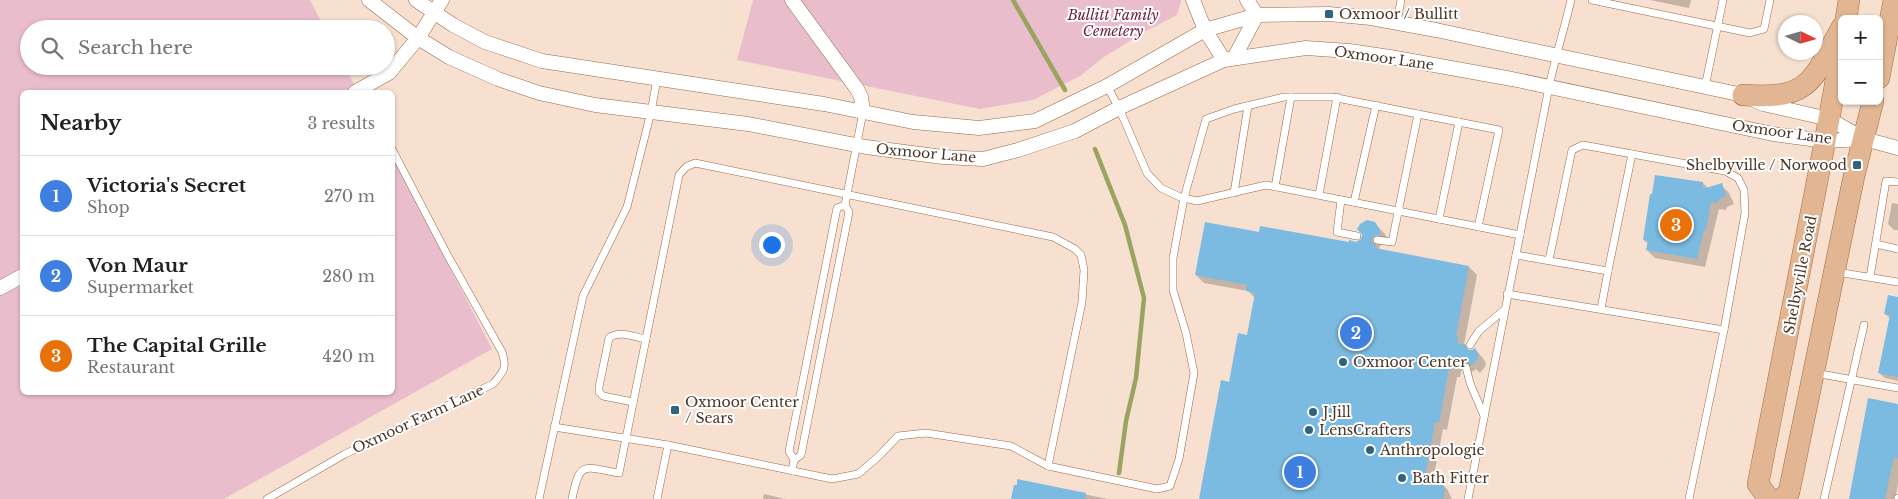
<!DOCTYPE html>
<html lang="en">
<head>
<meta charset="utf-8">
<style>
  body { margin:0; font-family:"Libre Baskerville",serif; background:#f2f2f2; color:#202124 }
  .controls { position:absolute; right:15px; top:15px; display:grid; overflow:hidden; border-radius:8px; box-shadow:0 1px 4px #0004 }
  .controls button { width:45px; height:45px; display:grid; place-items:center; padding:0; border:0; border-bottom:1px solid #e0e0e0; background:#fff; color:#202124; font:25px sans-serif }
  .compass { position:absolute; left:1778px; top:15px; width:45px; height:45px; border-radius:50%; background:#fff; box-shadow:0 1px 4px #0004; rotate:95deg }
  .you { position:absolute; left:771px; top:244px; width:18px; height:18px; margin:-12px; border:4px solid #fff; border-radius:50%; background:#1a73e8; box-shadow:0 0 0 8px #1a73e833 }
  .badge { display:grid; place-items:center; width:32px; height:32px; border-radius:50%; background:#b45309; color:#fff; font-size:16px; font-weight:700 }
  .pin { position:absolute; translate:-50% -50%; border:2px solid #fff; box-shadow:0 1px 5px #0006 }
  .list { margin:0; padding:0; list-style:none }
  h2 { display:flex; justify-content:space-between; align-items:center; height:65px; margin:0; padding:0 20px; font-size:21px }
  h2 small { font-size:16px; font-weight:400; color:#757577 }
  .list li { display:grid; grid-template-columns:32px 1fr auto; gap:15px; align-items:center; box-sizing:border-box; height:80px; padding:0 20px; border-top:1px solid #e0e0e0 }
  .list b { display:block; font-size:19px; white-space:nowrap }
  .list p { margin:0; font-size:16px; white-space:nowrap; color:#757577 }
  .list em { font-size:16px; font-style:normal; color:#757577 }
  .icon { flex:none; width:28px; height:28px; fill:none; stroke:currentColor; stroke-width:2; stroke-linecap:round; stroke-linejoin:round }
  .map { position:relative; flex:none; width:1898px; height:499px; overflow:hidden }
  .search { position:absolute; background:#fff; box-shadow:0 1px 4px #0004; left:20px; top:20px; width:375px; height:55px; display:flex; align-items:center; gap:12px; box-sizing:border-box; padding:0 18px; border-radius:28px; color:#757577; font-size:19px }
  .panel { position:absolute; background:#fff; box-shadow:0 1px 4px #0004; left:20px; top:90px; width:375px; height:305px; border-radius:8px }
  .map>svg:first-child { display:block }
</style>
</head>
<body>
<div class="map">
<svg width="1898" height="499" viewBox="0 0 1898 499">
  <rect width="100%" height="100%" fill="#f7e0d0"/>
  <g fill="#eabdcc">
    <polygon points="0,0 310,0 325,29 29,29 29,66 345,66 358,92 22,92 22,392 392,392 393,158 492,349 224,499 0,499"/>
    <polygon points="753,0 1181,0 1181,1 1177,15 1144,32 1104,57 1080,76 1033,100 980,109 737,60"/>
  </g>
  <g fill="#0003">
    <polygon points="1650,0 1691,0 1689,8"/>
    <polygon points="1703,183 1708,188 1721,185 1729,193 1734,204 1727,207 1726,210 1719,209 1705,267 1655,258 1647,250 1648,244 1644,240"/>
    <polygon points="1892,203 1898,204 1898,230 1894,230 1888,224"/>
    <polygon points="1376,225 1385,234 1388,239 1379,247 1380,250 1469,267 1477,275 1464,345 1470,351 1475,349 1482,357 1486,363 1485,367 1480,373 1476,369 1470,373 1462,369 1460,377 1457,377 1447,430 1443,429 1433,480 1439,481 1447,489 1452,499 1200,499 1230,383 1248,336 1255,298 1248,291 1204,283 1196,275 1260,233 1350,244 1362,241"/>
    <polygon points="1898,298 1898,381 1885,378 1879,373 1891,319 1885,314"/>
    <polygon points="1898,405 1898,484 1895,499 1851,499"/>
    <polygon points="1018,481 1108,499 1012,499"/>
    <polygon points="764,494 785,499 763,499"/>
  </g>
  <g fill="none" stroke-linecap="round" stroke-linejoin="round">
    <g stroke="#9aa460" stroke-width="4.5">
      <polyline points="1013,0 1065,90"/>
      <polyline points="1095,149 1125,225 1144,298 1136,378 1126,421 1119,473"/>
    </g>
  </g>
  <g fill="#7cbbe1">
    <polygon points="1655,175 1703,182 1703,189 1722,183 1726,196 1719,199 1718,203 1711,202 1706,230 1704,230 1697,259 1646,250 1648,241 1643,240 1650,194 1652,194"/>
    <polygon points="1367,220 1375,222 1380,230 1380,235 1375,235 1372,239 1372,242 1376,245 1375,248 1469,266 1456,337 1458,337 1458,344 1465,344 1468,350 1472,350 1475,348 1478,354 1478,359 1471,366 1467,362 1461,365 1454,362 1452,370 1449,369 1439,423 1435,422 1425,477 1439,480 1445,488 1443,499 1199,499 1221,380 1229,382 1238,333 1247,335 1255,293 1246,291 1247,285 1195,275 1205,222 1259,232 1260,226 1349,242 1349,240 1356,242 1361,239 1362,234 1357,229 1360,224"/>
    <polygon points="1888,295 1898,297 1898,377 1878,373 1890,315 1884,314"/>
    <polygon points="1868,398 1898,404 1898,458 1894,457 1885,499 1849,499"/>
    <polygon points="1017,479 1086,493 1085,499 1011,499 1014,485 1017,485"/>
  </g>
  <g fill="none" stroke-linecap="round" stroke-linejoin="round">
    <defs>
      <g id="lane">
        <polyline points="1592,0 1750,33 1764,29 1770,0"/>
        <polyline points="1397,22 1401,0"/>
        <polyline points="1107,86 1119,108 1147,173 1161,188 1180,197 1197,201 1266,185 1520,235"/>
        <polyline points="1705,87 1723,0"/>
        <polyline points="1275,187 1291,97"/>
        <polyline points="1234,193 1248,106"/>
        <polyline points="1319,195 1337,97"/>
        <polyline points="1341,200 1337,232 1357,236"/>
        <polyline points="1354,202 1376,105"/>
        <polyline points="1439,219 1459,122"/>
        <polyline points="1377,240 1392,242 1418,114"/>
        <polyline points="1876,244 1898,249"/>
        <polyline points="1516,255 1608,271 1632,154"/>
        <polyline points="1549,260 1572,150 1583,145 1725,171 1738,178 1744,190 1745,213 1724,330 1689,499"/>
        <polyline points="1837,272 1898,282"/>
        <polyline points="1870,277 1886,181 1898,182"/>
        <polyline points="1507,294 1724,330"/>
        <polyline points="1601,309 1608,271"/>
        <polyline points="1470,345 1479,331 1504,310"/>
        <polyline points="1466,367 1470,383 1484,416"/>
        <polyline points="1815,373 1898,388"/>
        <path d="M 633,402 L 603,396 L 599,392 L 599,387 L 609,338 C 619,330 634,337 646,339"/>
        <polyline points="554,427 668,445 832,479 858,474 879,456 898,436 926,433 1011,446 1048,466 1157,489 1170,486 1179,459 1194,373 1186,333 1173,290 1173,258 1184,198 1206,119 1234,109 1284,97 1332,97 1499,130 1478,227"/>
        <polyline points="794,460 801,455 849,212 845,205 863,112"/>
        <polyline points="792,471 794,460 789,451 837,208 845,205"/>
        <path d="M 267,499 L 345,454 L 493,384 C 504,371 507,369 502,352 L 448,256 L 392,149"/>
        <polyline points="539,499 583,296 627,207 651,112 657,79"/>
        <path d="M 572,499 C 580,460 583,467 619,473 L 679,175 L 686,167 L 695,163 L 1053,237 L 1075,249 L 1081,255 L 1084,270 L 1082,302 L 1048,466"/>
        <polyline points="657,499 668,445"/>
        <path d="M 1468,499 L 1549,87 C 1555,58 1564,30 1571,0"/>
        <polyline points="1824,499 1864,325"/>
        <polyline points="1898,499 1898,498"/>
      </g>
      <g id="street">
        <polyline points="369,0 418,38 449,57 498,79 539,93 595,105 748,124 866,147 943,157 983,159 1018,150 1075,131 1119,108 1224,60 1306,48 1349,51 1390,57 1512,79 1773,134 1825,141 1864,139"/>
        <polyline points="416,0 453,25 485,42 542,61 824,104 913,122 979,128 1035,121 1107,86 1205,30 1257,15 1329,14 1371,18 1436,30 1743,95 1763,104 1829,119 1864,139 1898,148"/>
        <polyline points="792,0 857,89 861,97 863,112"/>
        <polyline points="1193,0 1205,30 1224,60"/>
        <polyline points="1234,58 1257,15 1247,0"/>
        <polyline points="355,92 389,73 418,38 442,0"/>
        <polyline points="0,288 22,276"/>
      </g>
      <g id="primary">
        <polyline points="1846,19 1849,0"/>
        <polyline points="1879,78 1894,0"/>
        <path d="M 1743,95 C 1811,100 1812,81 1842,27"/>
        <polyline points="1769,499 1758,484 1825,141 1842,47"/>
        <polyline points="1782,499 1789,492 1854,176 1873,101"/>
      </g>
    </defs>
    <use href="#lane" stroke="#9b6842" stroke-width="8"/>
    <use href="#street" stroke="#9b6842" stroke-width="15"/>
    <use href="#primary" stroke="#a2693d" stroke-width="22"/>
    <use href="#lane" stroke="#fff" stroke-width="7"/>
    <use href="#street" stroke="#fff" stroke-width="14"/>
    <use href="#primary" stroke="#e3b693" stroke-width="21"/>
  </g>
  <g fill="#306380" stroke="#fff" stroke-width="2">
    <rect x="1324" y="9" width="10" height="10" rx="2.5"/>
    <rect x="1852" y="160" width="10" height="10" rx="2.5"/>
    <circle cx="1343" cy="362" r="5"/>
    <rect x="670" y="405" width="10" height="10" rx="2.5"/>
    <circle cx="1313" cy="412" r="5"/>
    <circle cx="1309" cy="430" r="5"/>
    <circle cx="1370" cy="450" r="5"/>
    <circle cx="1402" cy="478" r="5"/>
  </g>
  <g text-anchor="middle" stroke-width="4" stroke-linejoin="round" paint-order="stroke">
    <g font-size="14" fill="#4c3524" stroke="#fff" text-anchor="start">
      <text x="1339" y="19">Oxmoor / Bullitt</text>
      <text x="1847" y="170" text-anchor="end">Shelbyville / Norwood</text>
      <text x="1353" y="367">Oxmoor Center</text>
      <text x="685" y="407">Oxmoor Center<tspan x="685" dy="16">/ Sears</tspan></text>
      <text x="1323" y="417">J.Jill</text>
      <text x="1319" y="435">LensCrafters</text>
      <text x="1380" y="455">Anthropologie</text>
      <text x="1412" y="483">Bath Fitter</text>
    </g>
    <g font-size="14" font-style="italic" fill="#6e1a41" stroke="#fff">
      <text x="1113" y="20">Bullitt Family<tspan x="1113" dy="16">Cemetery</tspan></text>
    </g>
    <g font-size="14" fill="#4c3524" stroke="#fff">
      <text transform="translate(1384 58) rotate(8)" y="5">Oxmoor Lane</text>
      <text transform="translate(1782 132) rotate(8)" y="5">Oxmoor Lane</text>
      <text transform="translate(926 153) rotate(5)" y="5">Oxmoor Lane</text>
      <text transform="translate(1800 275) rotate(-79)" y="5">Shelbyville Road</text>
      <text transform="translate(418 419) rotate(-25)" y="5">Oxmoor Farm Lane</text>
    </g>
  </g>
</svg>
<div class="controls">
<button>+</button>
<button>−</button>
</div>
<svg class="compass" viewBox="-18 -18 36 36"><path d="M0-13l5 13h-10z" fill="#e53935"/><path d="M0 13l5-13h-10z" fill="#757577"/></svg>
<div class="you"></div>
<div class="pin badge" style="left:1300px;top:472px;background:#3f7fe0">1</div>
<div class="pin badge" style="left:1356px;top:333px;background:#3f7fe0">2</div>
<div class="pin badge" style="left:1676px;top:225px;background:#e8710a">3</div>
<div class="search"><svg class="icon" aria-label="search" viewBox="0 0 24 24"><circle cx="10" cy="10" r="6"/><path d="M15 15l6 6"/></svg>Search here</div>
<section class="panel">
<h2>Nearby<small>3 results</small></h2>
<ul class="list">
<li><span class="badge" style="background:#3f7fe0">1</span><div><b>Victoria's Secret</b><p>Shop</p></div><em>270 m</em></li>
<li><span class="badge" style="background:#3f7fe0">2</span><div><b>Von Maur</b><p>Supermarket</p></div><em>280 m</em></li>
<li><span class="badge" style="background:#e8710a">3</span><div><b>The Capital Grille</b><p>Restaurant</p></div><em>420 m</em></li>
</ul>
</section>
</div>
</body>
</html>
